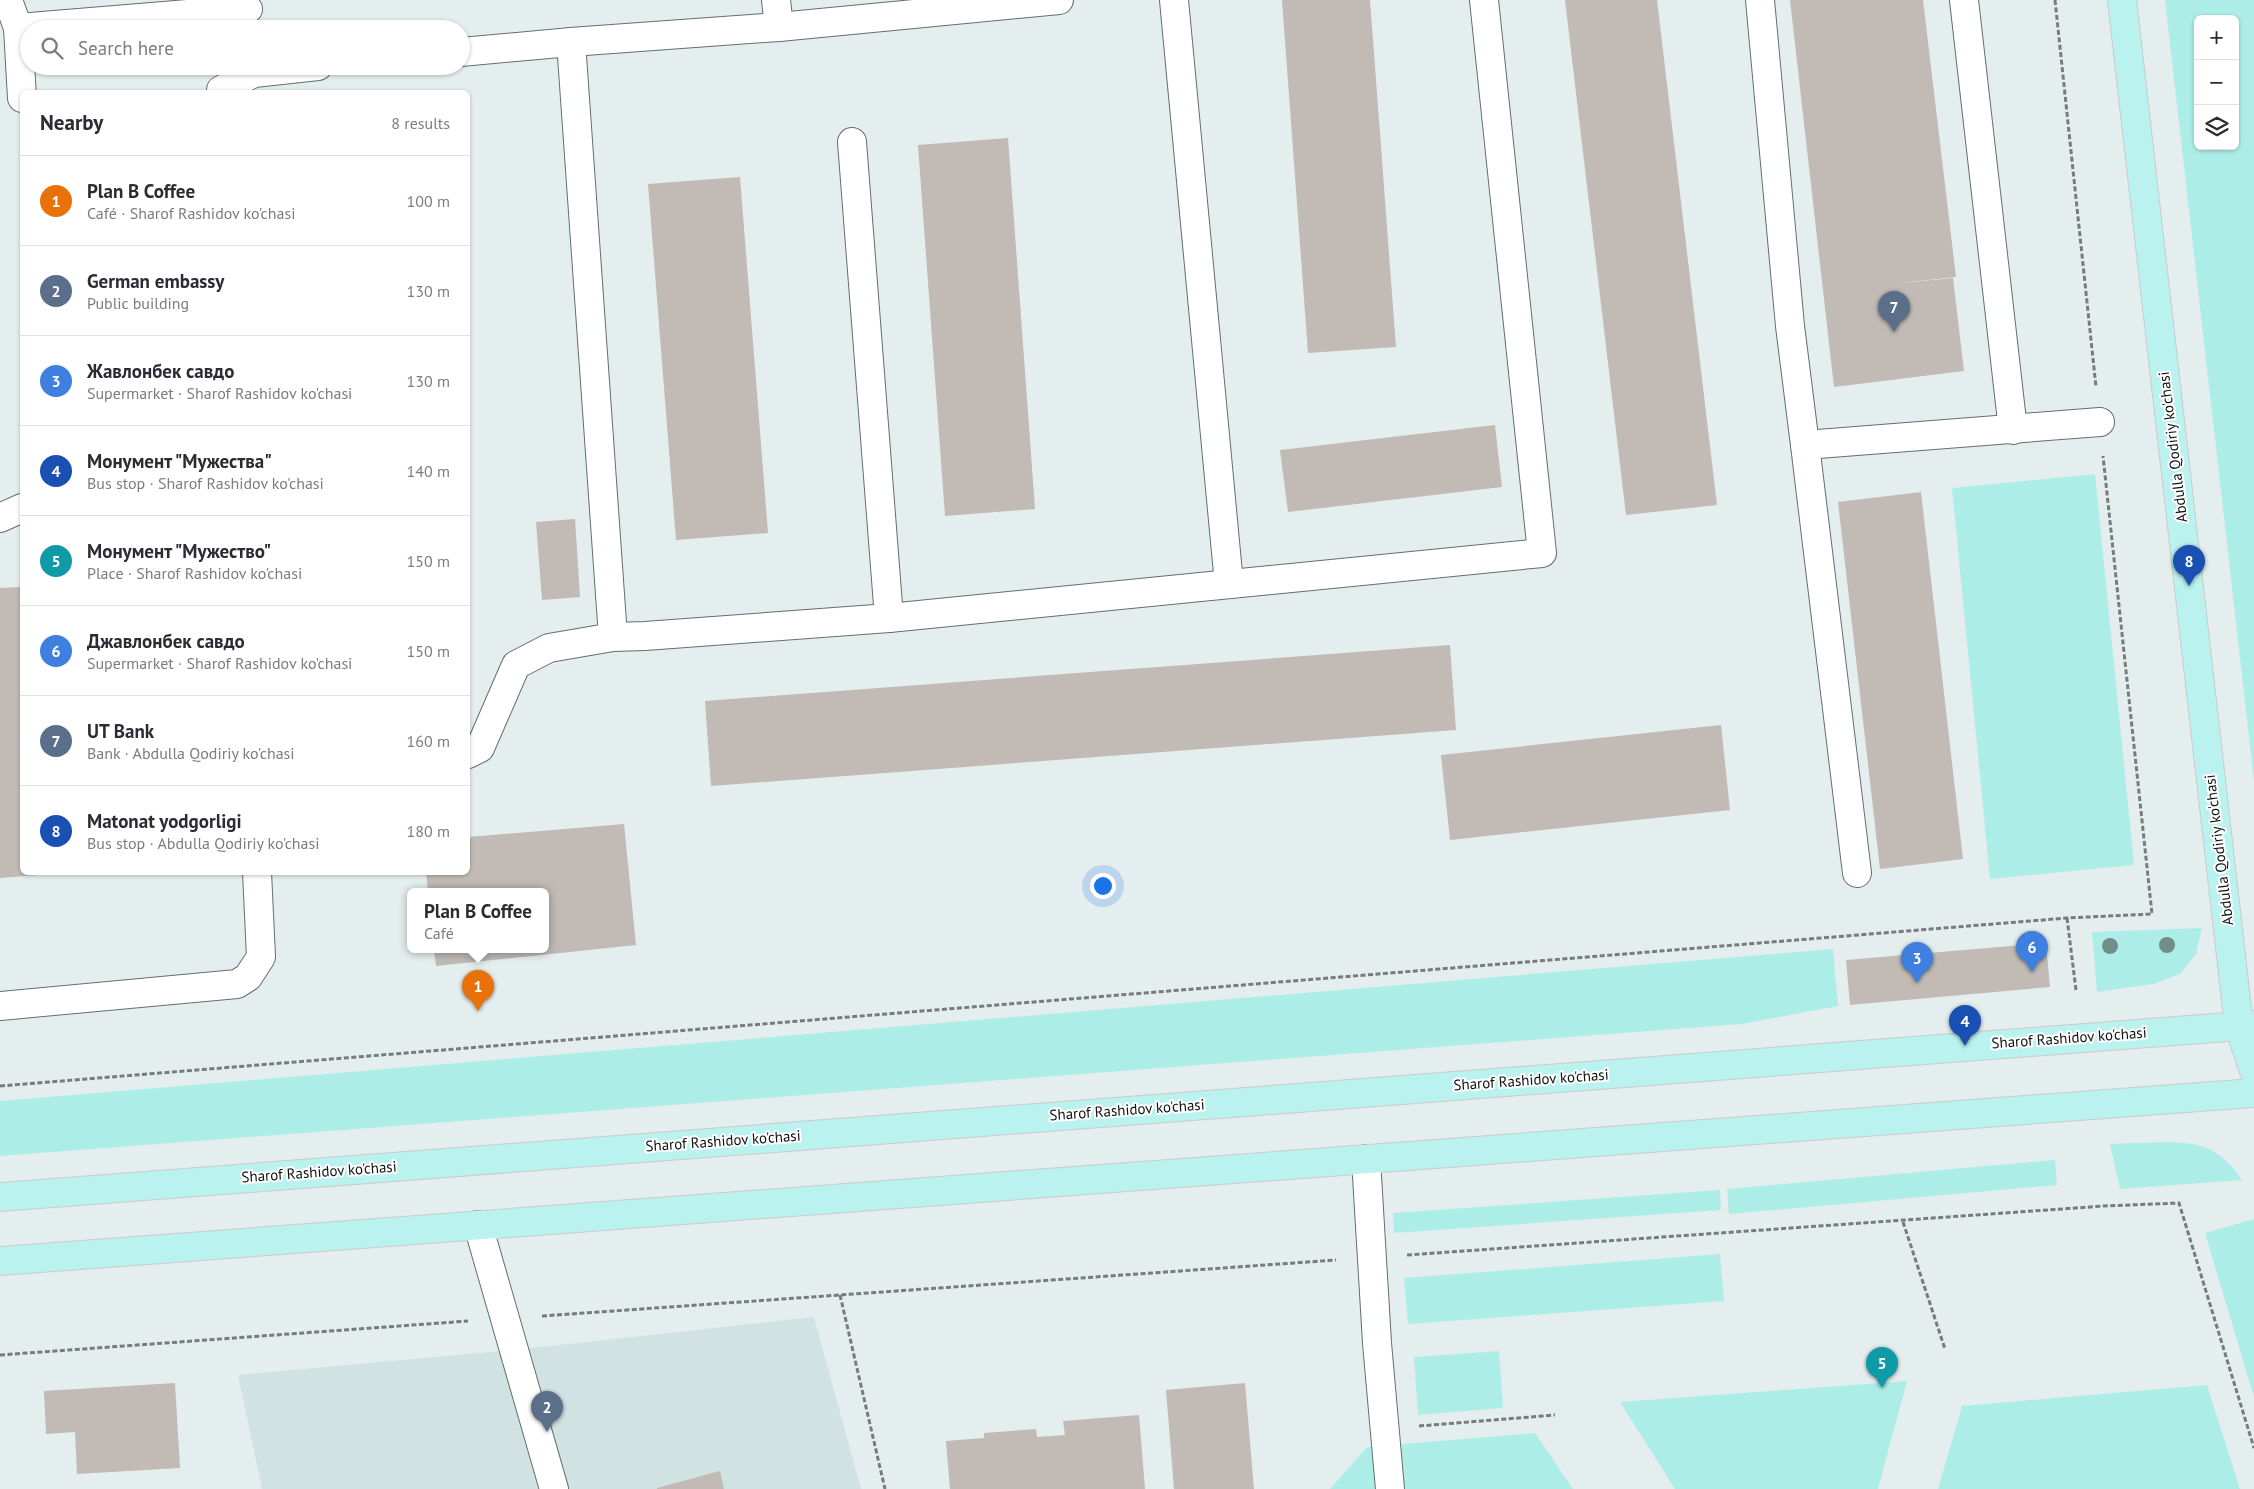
<!DOCTYPE html>
<html lang="en">
<head>
<meta charset="utf-8">
<style>
  body { margin:0; font-family:"PT Sans",sans-serif; background:#f7f7f7; color:#2b2b33 }
  .controls { position:absolute; right:15px; top:15px; display:grid; overflow:hidden; border-radius:8px; box-shadow:0 1px 4px #0004 }
  .controls button { width:45px; height:45px; display:grid; place-items:center; padding:0; border:0; border-bottom:1px solid #e1e1e2; background:#fff; color:#2b2b33; font:25px sans-serif }
  .you { position:absolute; left:1102px; top:885px; width:18px; height:18px; margin:-12px; border:4px solid #fff; border-radius:50%; background:#1a73e8; box-shadow:0 0 0 8px #1a73e833 }
  .badge { display:grid; place-items:center; width:32px; height:32px; border-radius:50%; background:#db2777; color:#fff; font-size:16px; font-weight:700 }
  .pin { position:absolute; translate:-50% -41px; filter:drop-shadow(0 1px 2px #0008) }
  .pin::after { content:''; position:absolute; top:26px; width:18px; height:15px; background:inherit; clip-path:polygon(0 0,100% 0,50% 100%) }
  .popup { position:absolute; left:407px; top:888px; width:142px; height:65px; box-sizing:border-box; display:grid; place-content:center; border-radius:8px; background:#fff; filter:drop-shadow(0 1px 4px #0005); font-size:16px; white-space:nowrap; color:#7c7c81 }
  .popup b { font-size:19px; color:#2b2b33 }
  .popup::after { content:''; position:absolute; left:50%; top:100%; margin-left:-10px; border:10px solid transparent; border-top-color:#fff }
  .list { margin:0; padding:0; list-style:none }
  h2 { display:flex; justify-content:space-between; align-items:center; height:65px; margin:0; padding:0 20px; font-size:21px }
  h2 small { font-size:16px; font-weight:400; color:#7c7c81 }
  .list li { display:grid; grid-template-columns:32px 1fr auto; gap:15px; align-items:center; box-sizing:border-box; height:90px; padding:0 20px; border-top:1px solid #e1e1e2 }
  .list b { display:block; font-size:19px; white-space:nowrap }
  .list p { margin:0; font-size:16px; white-space:nowrap; color:#7c7c81 }
  .list em { font-size:16px; font-style:normal; color:#7c7c81 }
  .icon { flex:none; width:28px; height:28px; fill:none; stroke:currentColor; stroke-width:2; stroke-linecap:round; stroke-linejoin:round }
  .map { position:relative; flex:none; width:2254px; height:1489px; overflow:hidden }
  .search { position:absolute; background:#fff; box-shadow:0 1px 4px #0004; left:20px; top:20px; width:450px; height:55px; display:flex; align-items:center; gap:12px; box-sizing:border-box; padding:0 18px; border-radius:28px; color:#7c7c81; font-size:19px }
  .panel { position:absolute; background:#fff; box-shadow:0 1px 4px #0004; left:20px; top:90px; width:450px; height:785px; border-radius:8px }
  .map>svg:first-child { display:block }
</style>
</head>
<body>
<div class="map">
<svg width="2254" height="1489" viewBox="0 0 2254 1489">
  <rect width="100%" height="100%" fill="#e5eeee"/>
  <polygon fill="#d0e2e1" points="814,1317 861,1489 262,1489 238,1375 514,1350"/>
  <g fill="#adede8" fill-rule="evenodd">
    <path d="M 2165,0 L 2254,0 L 2254,781 ZM 2198,19 L 2235,19 L 2235,146 L 2198,146 Z"/>
    <polygon points="2095,474 2134,865 1990,879 1952,488"/>
    <polygon points="2202,928 2196,954 2180,974 2153,984 2097,992 2092,932"/>
    <polygon points="1833,949 1838,1006 1742,1024 0,1156 0,1101"/>
    <path d="M 2167,1142 C 2204,1143 2221,1149 2242,1180 L 2120,1189 L 2110,1144 Z"/>
    <polygon points="2055,1160 2057,1185 1729,1214 1727,1189"/>
    <polygon points="1720,1190 1721,1210 1394,1233 1393,1213"/>
    <polygon points="2254,1219 2254,1397 2205,1233"/>
    <polygon points="1720,1254 1724,1301 1408,1324 1404,1278"/>
    <polygon points="1499,1351 1503,1408 1418,1415 1414,1357"/>
    <polygon points="1907,1381 1878,1489 1675,1489 1620,1402"/>
    <polygon points="2207,1385 2240,1489 1938,1489 1962,1406"/>
    <polygon points="1535,1433 1573,1489 1330,1489 1367,1447"/>
  </g>
  <g fill="#c1bab5">
    <polygon points="1282,0 1370,0 1396,347 1308,353"/>
    <polygon points="1565,0 1657,0 1717,505 1626,515"/>
    <polygon points="1790,0 1923,0 1956,277 1890,284 1953,278 1964,371 1834,387"/>
    <polygon points="1008,138 1035,509 945,516 918,145"/>
    <polygon points="740,177 768,533 676,540 648,184"/>
    <polygon points="1495,425 1502,487 1288,512 1280,450"/>
    <polygon points="1921,492 1963,859 1880,869 1838,502"/>
    <polygon points="575,519 580,597 542,600 536,522"/>
    <polygon points="22,587 22,872 50,874 0,878 0,588"/>
    <polygon points="1450,645 1456,730 711,786 705,701"/>
    <polygon points="1721,725 1730,810 1450,840 1441,755"/>
    <polygon points="624,824 636,945 436,966 434,950 546,950 546,892 428,892 426,872 468,872 468,837"/>
    <polygon points="2046,943 2050,987 1850,1005 1846,960"/>
    <polygon points="175,1383 180,1468 77,1474 75,1432 46,1434 44,1391"/>
    <polygon points="1245,1383 1254,1489 1174,1489 1166,1390"/>
    <polygon points="1139,1415 1145,1489 950,1489 946,1441 984,1438 984,1433 1036,1429 1037,1437 1065,1435 1063,1421"/>
    <polygon points="720,1471 724,1489 657,1489 657,1488"/>
  </g>
  <g fill="none" stroke-linecap="round" stroke-linejoin="round">
    <defs>
      <g id="minor">
        <polyline points="8,0 18,28 22,98"/>
        <polyline points="776,0 779,27"/>
        <polyline points="1174,0 1229,584"/>
        <polyline points="1760,0 1790,326 1805,445 2100,422"/>
        <polyline points="1964,0 2013,430"/>
        <polyline points="18,28 248,9"/>
        <polyline points="461,52 571,42 779,27 1059,0"/>
        <polyline points="221,92 221,90 254,73 318,66"/>
        <polyline points="852,142 889,618"/>
        <polyline points="1805,445 1857,873"/>
        <polyline points="0,518 22,508"/>
        <polyline points="613,637 645,636 889,618 1542,553 1484,0"/>
        <polyline points="468,754 480,748 516,665 549,648 613,637 571,42"/>
        <polyline points="0,1006 237,984 248,977 261,957 257,872"/>
        <polyline points="1366,1159 1377,1343 1390,1489"/>
        <polyline points="478,1225 554,1489"/>
      </g>
      <g id="major">
        <polyline points="2122,0 2239,1026 2254,1071"/>
        <polyline points="0,1197 2254,1025"/>
        <polyline points="0,1261 2254,1093"/>
      </g>
    </defs>
    <use href="#minor" stroke="#656d6d" stroke-width="30"/>
    <use href="#major" stroke="#cacbcb" stroke-width="30"/>
    <g stroke="#767b7b" stroke-width="3" stroke-dasharray="5 2.5" stroke-linecap="butt">
      <polyline points="2055,0 2096,387"/>
      <polyline points="2067,918 2076,990"/>
      <polyline points="0,1086 2067,918 2152,914 2103,456"/>
      <polyline points="1903,1222 1945,1349"/>
      <polyline points="1407,1255 2104,1206 2179,1203 2254,1448"/>
      <polyline points="840,1295 885,1489"/>
      <polyline points="542,1316 1336,1260"/>
      <polyline points="0,1355 468,1321"/>
      <polyline points="1419,1426 1555,1415"/>
    </g>
    <use href="#minor" stroke="#fff" stroke-width="28"/>
    <use href="#major" stroke="#b9f2ef" stroke-width="28"/>
  </g>
  <g fill="#738d8b">
    <circle cx="2167" cy="945" r="8"/>
    <circle cx="2110" cy="946" r="8"/>
  </g>
  <g text-anchor="middle" stroke-width="4" stroke-linejoin="round" paint-order="stroke">
    <g font-size="15" fill="#101313" stroke="#fff">
      <text transform="translate(2173 447) rotate(-97)" y="5">Abdulla Qodiriy ko'chasi</text>
      <text transform="translate(2219 850) rotate(-97)" y="5">Abdulla Qodiriy ko'chasi</text>
      <text transform="translate(2069 1038) rotate(-4)" y="5">Sharof Rashidov ko'chasi</text>
      <text transform="translate(1531 1080) rotate(-4)" y="5">Sharof Rashidov ko'chasi</text>
      <text transform="translate(1127 1110) rotate(-4)" y="5">Sharof Rashidov ko'chasi</text>
      <text transform="translate(723 1141) rotate(-4)" y="5">Sharof Rashidov ko'chasi</text>
      <text transform="translate(319 1172) rotate(-4)" y="5">Sharof Rashidov ko'chasi</text>
    </g>
  </g>
</svg>
<div class="controls">
<button>+</button>
<button>−</button>
<button><svg class="icon" aria-label="layers" viewBox="0 0 24 24"><path d="M12 4l9 5-9 5-9-5zM3 14l9 5 9-5"/></svg></button>
</div>
<div class="you"></div>
<div class="pin badge" style="left:478px;top:1011px;background:#e8710a">1</div>
<div class="popup"><b>Plan B Coffee</b>Café</div>
<div class="pin badge" style="left:547px;top:1432px;background:#5c6f8a">2</div>
<div class="pin badge" style="left:1917px;top:983px;background:#3f7fe0">3</div>
<div class="pin badge" style="left:1965px;top:1046px;background:#1a4fb4">4</div>
<div class="pin badge" style="left:1882px;top:1388px;background:#0f9aa8">5</div>
<div class="pin badge" style="left:2032px;top:972px;background:#3f7fe0">6</div>
<div class="pin badge" style="left:1894px;top:332px;background:#5c6f8a">7</div>
<div class="pin badge" style="left:2189px;top:586px;background:#1a4fb4">8</div>
<div class="search"><svg class="icon" aria-label="search" viewBox="0 0 24 24"><circle cx="10" cy="10" r="6"/><path d="M15 15l6 6"/></svg>Search here</div>
<section class="panel">
<h2>Nearby<small>8 results</small></h2>
<ul class="list">
<li><span class="badge" style="background:#e8710a">1</span><div><b>Plan B Coffee</b><p>Café · Sharof Rashidov ko'chasi</p></div><em>100 m</em></li>
<li><span class="badge" style="background:#5c6f8a">2</span><div><b>German embassy</b><p>Public building</p></div><em>130 m</em></li>
<li><span class="badge" style="background:#3f7fe0">3</span><div><b>Жавлонбек савдо</b><p>Supermarket · Sharof Rashidov ko'chasi</p></div><em>130 m</em></li>
<li><span class="badge" style="background:#1a4fb4">4</span><div><b>Монумент &quot;Мужества&quot;</b><p>Bus stop · Sharof Rashidov ko'chasi</p></div><em>140 m</em></li>
<li><span class="badge" style="background:#0f9aa8">5</span><div><b>Монумент &quot;Мужество&quot;</b><p>Place · Sharof Rashidov ko'chasi</p></div><em>150 m</em></li>
<li><span class="badge" style="background:#3f7fe0">6</span><div><b>Джавлонбек савдо</b><p>Supermarket · Sharof Rashidov ko'chasi</p></div><em>150 m</em></li>
<li><span class="badge" style="background:#5c6f8a">7</span><div><b>UT Bank</b><p>Bank · Abdulla Qodiriy ko'chasi</p></div><em>160 m</em></li>
<li><span class="badge" style="background:#1a4fb4">8</span><div><b>Matonat yodgorligi</b><p>Bus stop · Abdulla Qodiriy ko'chasi</p></div><em>180 m</em></li>
</ul>
</section>
</div>
</body>
</html>
